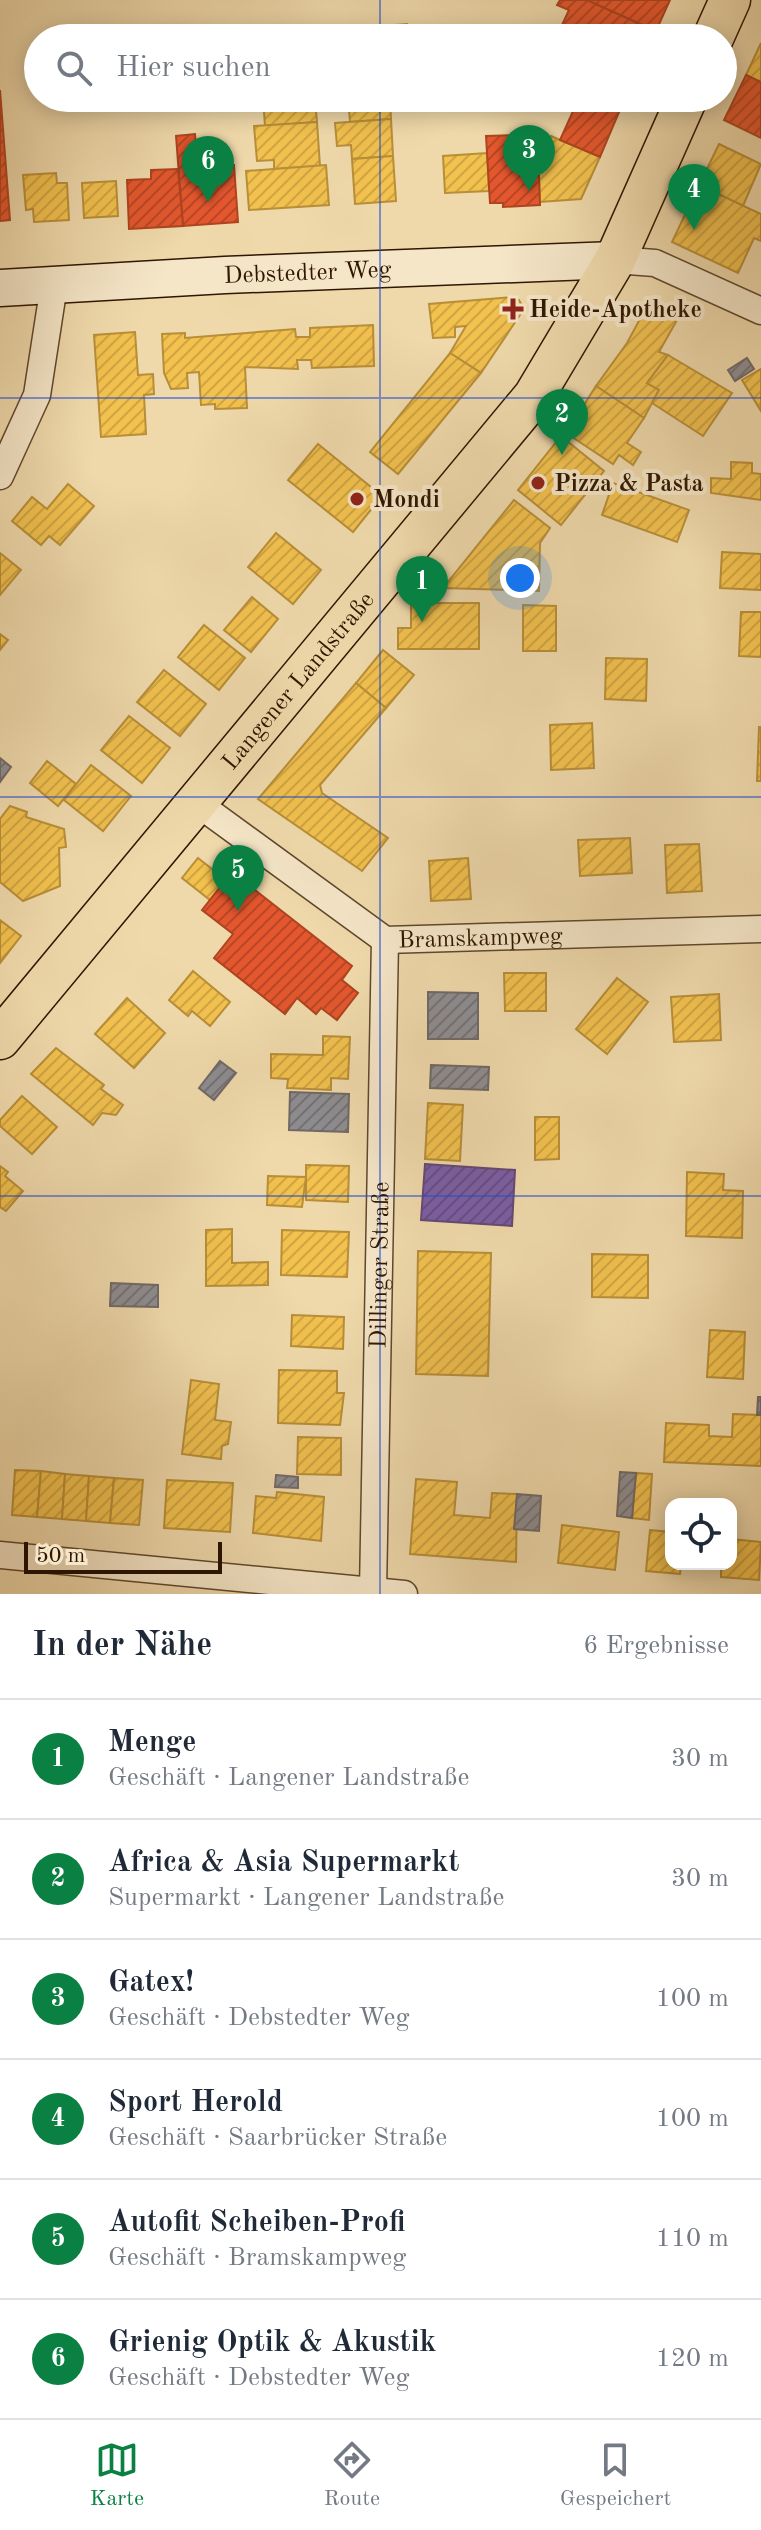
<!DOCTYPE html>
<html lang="de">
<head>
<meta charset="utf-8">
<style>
  body { margin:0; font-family:"Old Standard TT",serif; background:#f2f2f3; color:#1f2937 }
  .controls { position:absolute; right:24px; bottom:24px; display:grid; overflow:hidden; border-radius:16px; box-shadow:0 4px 20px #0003 }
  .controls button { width:72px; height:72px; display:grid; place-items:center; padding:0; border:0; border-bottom:2px solid #e0e1e3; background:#fff; color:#1f2937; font:40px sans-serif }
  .scale { position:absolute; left:24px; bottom:20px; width:198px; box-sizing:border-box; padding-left:8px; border:4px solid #2f1601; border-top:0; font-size:22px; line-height:28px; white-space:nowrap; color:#2f1601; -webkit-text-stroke:6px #f5e6c8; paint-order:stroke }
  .you { position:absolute; left:520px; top:578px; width:28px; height:28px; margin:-20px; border:6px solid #fff; border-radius:50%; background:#1a73e8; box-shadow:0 0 0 12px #1a73e833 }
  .badge { display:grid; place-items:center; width:52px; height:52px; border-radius:50%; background:#0b8043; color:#fff; font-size:26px; font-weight:700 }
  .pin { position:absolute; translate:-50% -66px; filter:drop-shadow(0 2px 4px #0008) }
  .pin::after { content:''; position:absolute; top:42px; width:28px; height:24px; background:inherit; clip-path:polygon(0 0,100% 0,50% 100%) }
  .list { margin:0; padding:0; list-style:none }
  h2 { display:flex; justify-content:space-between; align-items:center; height:104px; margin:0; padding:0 32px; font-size:34px }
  h2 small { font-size:26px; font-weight:400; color:#747a83 }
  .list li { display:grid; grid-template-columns:52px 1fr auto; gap:24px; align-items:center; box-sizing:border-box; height:120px; padding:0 32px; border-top:2px solid #e0e1e3 }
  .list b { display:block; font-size:30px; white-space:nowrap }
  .list p { margin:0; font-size:26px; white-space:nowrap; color:#747a83 }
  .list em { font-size:26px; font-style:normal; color:#747a83 }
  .icon { flex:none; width:44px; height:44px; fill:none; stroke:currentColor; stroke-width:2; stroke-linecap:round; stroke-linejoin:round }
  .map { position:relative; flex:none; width:761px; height:1594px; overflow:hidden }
  .search { position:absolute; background:#fff; box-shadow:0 4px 20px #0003; left:24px; right:24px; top:24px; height:88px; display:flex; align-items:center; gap:20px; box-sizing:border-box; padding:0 28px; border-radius:44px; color:#747a83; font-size:30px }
  .sheet { height:824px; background:#fff }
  nav { display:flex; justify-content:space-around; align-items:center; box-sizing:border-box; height:112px; border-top:2px solid #e0e1e3; background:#fff; font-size:22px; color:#747a83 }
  nav a { display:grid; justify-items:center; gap:4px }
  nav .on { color:#0b8043 }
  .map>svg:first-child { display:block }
</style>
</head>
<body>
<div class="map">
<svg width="761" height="1594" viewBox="0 0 761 1594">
  <defs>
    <pattern id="homes-hatch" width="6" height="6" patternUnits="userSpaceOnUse" patternTransform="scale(2)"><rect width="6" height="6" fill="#f2c14e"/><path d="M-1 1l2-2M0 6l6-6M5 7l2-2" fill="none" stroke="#d0a542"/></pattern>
    <pattern id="shops-hatch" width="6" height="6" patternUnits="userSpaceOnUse" patternTransform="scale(2)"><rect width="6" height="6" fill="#e4572e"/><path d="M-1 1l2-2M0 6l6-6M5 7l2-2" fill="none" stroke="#b94725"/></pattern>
    <pattern id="offices-hatch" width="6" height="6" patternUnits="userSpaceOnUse" patternTransform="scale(2)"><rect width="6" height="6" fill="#7b5ea7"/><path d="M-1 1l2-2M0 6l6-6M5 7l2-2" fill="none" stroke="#654d86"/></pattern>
    <pattern id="industry-hatch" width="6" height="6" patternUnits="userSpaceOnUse" patternTransform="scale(2)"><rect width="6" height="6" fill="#8d8d92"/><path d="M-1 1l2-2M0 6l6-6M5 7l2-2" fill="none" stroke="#747275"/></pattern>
  </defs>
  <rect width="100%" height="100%" fill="#efd9ab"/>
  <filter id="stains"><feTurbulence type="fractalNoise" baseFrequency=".0025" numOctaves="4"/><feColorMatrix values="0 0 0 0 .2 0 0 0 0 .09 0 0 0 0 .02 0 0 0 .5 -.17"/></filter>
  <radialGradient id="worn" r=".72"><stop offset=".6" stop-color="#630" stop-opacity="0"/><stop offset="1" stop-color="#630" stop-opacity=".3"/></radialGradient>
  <g fill="url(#homes-hatch)" stroke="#b88e37" stroke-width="2">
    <polygon points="407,24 408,38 345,38 344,29"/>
    <polygon points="761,43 761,82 746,75"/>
    <polygon points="263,98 315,98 317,122 265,126"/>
    <polygon points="348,98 390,98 391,119 350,122"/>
    <polygon points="541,98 579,98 573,112"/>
    <polygon points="391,119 393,156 352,159 351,145 337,146 335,123"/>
    <polygon points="317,122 320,166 274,169 274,160 257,161 254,126"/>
    <polygon points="551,136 600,157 581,199 540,202 538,151 545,151"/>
    <polygon points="719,144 761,164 743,206 699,185"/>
    <polygon points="487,153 489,191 445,193 443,156"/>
    <polygon points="393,156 396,201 355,204 352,159"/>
    <polygon points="326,165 329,205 249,210 246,171"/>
    <polygon points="56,173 57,183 67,183 69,220 34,222 33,209 26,210 23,175"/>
    <polygon points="116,181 118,216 84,218 82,183"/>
    <polygon points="699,185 761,214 761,241 754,238 738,273 672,242"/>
    <polygon points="512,297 519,300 524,309 481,373 450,353 466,326 455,327 455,337 433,338 429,304"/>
    <polygon points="647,306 677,320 659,352 668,355 647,383 659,390 644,418 596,386 627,343"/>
    <polygon points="373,325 374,366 312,368 311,360 297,360 298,369 245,367 247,408 215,409 215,404 201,405 199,372 187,373 188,388 171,389 164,373 162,334 185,333 185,338 295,329 296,337 310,337 310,328"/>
    <polygon points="135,332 138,375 153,374 154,394 144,395 146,434 101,437 94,335"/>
    <polygon points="450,353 481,373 398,474 370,452"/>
    <polygon points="668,355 732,393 703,436 652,403 659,390 647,383"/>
    <polygon points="761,369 761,411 742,380"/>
    <polygon points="596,386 644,418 627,443 641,452 633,465 619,455 613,464 566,433"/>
    <polygon points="561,436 604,471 561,525 518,490"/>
    <polygon points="318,444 382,496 353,532 288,480"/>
    <polygon points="731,462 752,463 752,473 761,474 761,500 711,493 711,478 731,479"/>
    <polygon points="613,483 689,510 677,542 602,515"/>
    <polygon points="68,484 94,506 60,545 49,536 41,545 12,521 32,497 47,509"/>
    <polygon points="514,500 550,528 540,543 539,591 443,588"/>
    <polygon points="276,533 321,570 293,604 248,567"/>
    <polygon points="722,552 761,554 761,590 720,588"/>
    <polygon points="0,553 21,570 0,595"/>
    <polygon points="252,597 278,619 251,652 224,630"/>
    <polygon points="411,603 479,603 479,649 398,649 398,628 411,628"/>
    <polygon points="523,605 556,606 556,651 523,651"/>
    <polygon points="741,612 761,612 761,657 739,656"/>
    <polygon points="204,625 245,658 219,690 178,657"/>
    <polygon points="0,634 8,640 0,650"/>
    <polygon points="383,650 414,675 386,708 356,683"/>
    <polygon points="606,658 647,659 646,701 605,699"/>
    <polygon points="164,670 206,704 180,736 137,702"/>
    <polygon points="356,683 386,708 320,785 322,793 388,838 362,871 258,799"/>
    <polygon points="129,716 170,748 142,783 101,750"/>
    <polygon points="592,723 594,768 551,770 550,725"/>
    <polygon points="759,727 761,727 761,781 757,781"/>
    <polygon points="47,761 76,784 58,806 30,783"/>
    <polygon points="91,765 131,796 103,831 64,800"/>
    <polygon points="10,806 27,812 26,817 64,829 66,847 59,848 60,886 23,901 0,882 0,819"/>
    <polygon points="630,838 632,873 580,876 578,840"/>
    <polygon points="699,844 702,891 667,893 665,845"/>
    <polygon points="198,858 226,880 210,900 182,878"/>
    <polygon points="468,858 471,899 431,901 429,861"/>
    <polygon points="0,920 21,936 0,963"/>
    <polygon points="193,971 230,1002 210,1026 192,1011 188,1016 169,1000"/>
    <polygon points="504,973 546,973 546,1011 505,1011"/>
    <polygon points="617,978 648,1002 607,1054 576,1029"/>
    <polygon points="719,994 721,1040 674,1042 671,997"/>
    <polygon points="127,998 165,1033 134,1068 95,1034"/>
    <polygon points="323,1036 350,1037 348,1079 331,1078 331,1090 287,1088 288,1079 271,1078 271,1054 323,1055"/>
    <polygon points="56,1048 104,1085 101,1089 123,1105 116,1115 102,1113 93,1125 31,1074"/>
    <polygon points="22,1096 57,1127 32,1154 0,1126 0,1120"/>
    <polygon points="428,1103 463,1105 460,1161 425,1159"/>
    <polygon points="535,1117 559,1117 559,1159 535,1160"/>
    <polygon points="306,1165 349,1166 348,1202 306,1200"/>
    <polygon points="0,1166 8,1172 5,1176 23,1191 6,1211 0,1207"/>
    <polygon points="687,1172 724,1174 723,1190 743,1191 742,1238 686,1236"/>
    <polygon points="268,1176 306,1177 302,1207 267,1205"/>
    <polygon points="232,1229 232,1263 268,1262 268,1285 206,1286 206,1230"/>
    <polygon points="282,1230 349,1232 347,1277 281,1275"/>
    <polygon points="418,1251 491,1253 488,1376 416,1374"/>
    <polygon points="592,1254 648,1255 648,1298 592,1297"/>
    <polygon points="292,1315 344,1317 343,1349 291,1346"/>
    <polygon points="710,1330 745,1332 743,1379 707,1377"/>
    <polygon points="279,1370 337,1371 337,1393 344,1393 340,1425 278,1423"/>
    <polygon points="191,1380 219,1384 215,1420 231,1422 228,1444 222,1446 221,1459 182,1454"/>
    <polygon points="733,1414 761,1415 761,1466 664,1462 666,1423 709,1425 709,1436 732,1437"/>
    <polygon points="298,1437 341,1438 341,1475 297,1474"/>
    <polygon points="15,1470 41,1471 37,1517 12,1515"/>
    <polygon points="41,1471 65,1474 62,1519 37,1517"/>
    <polygon points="636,1473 652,1474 649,1520 632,1518"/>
    <polygon points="65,1474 89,1476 86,1521 62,1519"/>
    <polygon points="89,1476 114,1478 110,1523 86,1521"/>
    <polygon points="114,1478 143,1480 139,1525 110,1523"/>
    <polygon points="416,1479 457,1482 454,1515 490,1518 492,1493 517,1494 516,1562 410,1554"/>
    <polygon points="167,1480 233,1483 230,1532 164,1528"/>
    <polygon points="277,1492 324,1497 321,1541 253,1533 256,1496 276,1498"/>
    <polygon points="562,1525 619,1532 615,1570 558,1563"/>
    <polygon points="650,1530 671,1532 671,1564 681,1564 680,1574 646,1571"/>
    <polygon points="731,1539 761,1542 759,1580 721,1577 721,1564 731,1564"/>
  </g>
  <g fill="url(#shops-hatch)" stroke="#ae4420" stroke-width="2">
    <polygon points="560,0 587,0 656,31 653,38 556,38 569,10 557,5"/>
    <polygon points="587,0 670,0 656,31"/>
    <polygon points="746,75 761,82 761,138 724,120"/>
    <polygon points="0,90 10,220 0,221"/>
    <polygon points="579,98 625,98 600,157 560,140"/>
    <polygon points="195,134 198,168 234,165 238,222 183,226 176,136"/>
    <polygon points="515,135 515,148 538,151 540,205 503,207 503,203 490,203 486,136"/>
    <polygon points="178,169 183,226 129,229 127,180 151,179 151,170"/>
    <polygon points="232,872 352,966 342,980 358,993 337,1020 321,1008 316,1014 297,998 285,1014 214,958 233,934 202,910"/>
  </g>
  <polygon fill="url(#offices-hatch)" stroke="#644875" stroke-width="2" points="425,1164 515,1170 512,1226 421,1220"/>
  <g fill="url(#industry-hatch)" stroke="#716966" stroke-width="2">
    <polygon points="747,358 754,369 735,381 728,370"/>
    <polygon points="0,758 11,767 0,782"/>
    <polygon points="428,992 478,993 478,1039 428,1039"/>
    <polygon points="220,1061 236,1073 214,1100 199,1088"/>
    <polygon points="431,1065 489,1067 488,1090 430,1088"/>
    <polygon points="290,1092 349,1094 348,1132 289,1130"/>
    <polygon points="111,1283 158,1285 158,1307 110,1306"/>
    <polygon points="758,1397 761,1397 761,1415 757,1415"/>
    <polygon points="620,1472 636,1473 632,1518 617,1516"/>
    <polygon points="276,1475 298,1477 298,1488 275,1487"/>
    <polygon points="517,1494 541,1496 539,1531 514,1529"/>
  </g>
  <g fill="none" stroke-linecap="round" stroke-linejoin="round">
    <defs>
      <g id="street">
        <polyline points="615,260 655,263 761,311"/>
        <polyline points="0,476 37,395 54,285"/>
        <path id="s1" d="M 197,803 L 385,940 L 761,929"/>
        <polyline points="0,1555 404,1594"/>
        <path id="s2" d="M 373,1591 L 385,940"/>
      </g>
      <g id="secondary">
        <path id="s3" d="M 0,288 L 225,275 L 615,260"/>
      </g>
      <g id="primary">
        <polyline points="713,38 730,0"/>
        <path id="s4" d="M 0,1039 L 534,396 L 615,260 L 687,98"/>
      </g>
    </defs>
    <use href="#street" stroke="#5f472c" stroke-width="29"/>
    <use href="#secondary" stroke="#2f1601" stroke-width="39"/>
    <use href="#primary" stroke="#2f1601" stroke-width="43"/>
    <use href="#street" stroke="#f5e6c8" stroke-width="26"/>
    <use href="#secondary" stroke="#f5e6c8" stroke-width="36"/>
    <use href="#primary" stroke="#efd9ab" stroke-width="40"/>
  </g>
  <path fill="none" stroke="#1d4ed8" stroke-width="2" stroke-opacity="0.55" d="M 380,0 L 380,38M 380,98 L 380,1594M 0,398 L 761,398M 0,797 L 761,797M 0,1196 L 761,1196"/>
  <g fill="#8f2418" stroke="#f5e6c8" stroke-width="3">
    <path d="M509 297h8v8h8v8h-8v8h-8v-8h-8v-8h8z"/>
    <circle cx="538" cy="483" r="8"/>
    <circle cx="357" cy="499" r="8"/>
  </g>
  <g text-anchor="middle" stroke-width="8" stroke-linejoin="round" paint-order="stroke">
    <g font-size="24" fill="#2f1601" stroke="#f5e6c8">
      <text dy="8" stroke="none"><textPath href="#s3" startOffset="308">Debstedter Weg</textPath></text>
      <text dy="8" stroke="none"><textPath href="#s4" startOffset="466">Langener Landstraße</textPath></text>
      <text dy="8" stroke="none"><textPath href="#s1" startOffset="328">Bramskampweg</textPath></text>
      <text dy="8" stroke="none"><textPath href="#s2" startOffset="326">Dillinger Straße</textPath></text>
    </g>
    <g font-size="24" font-weight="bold" fill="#2f1601" stroke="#f5e6c8" text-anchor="start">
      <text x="529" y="317">Heide-Apotheke</text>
      <text x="554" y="491">Pizza &amp; Pasta</text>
      <text x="373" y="507">Mondi</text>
    </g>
  </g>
  <rect width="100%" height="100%" filter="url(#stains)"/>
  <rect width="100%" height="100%" fill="url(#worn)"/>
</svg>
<div class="controls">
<button><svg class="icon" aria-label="locate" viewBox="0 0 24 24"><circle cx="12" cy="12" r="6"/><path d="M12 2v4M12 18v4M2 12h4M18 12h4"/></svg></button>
</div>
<div class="scale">50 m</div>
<div class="you"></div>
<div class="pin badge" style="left:422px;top:622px">1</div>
<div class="pin badge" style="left:562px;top:455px">2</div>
<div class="pin badge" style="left:529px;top:191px">3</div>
<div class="pin badge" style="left:694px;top:230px">4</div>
<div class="pin badge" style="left:238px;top:911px">5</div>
<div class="pin badge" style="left:208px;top:202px">6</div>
<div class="search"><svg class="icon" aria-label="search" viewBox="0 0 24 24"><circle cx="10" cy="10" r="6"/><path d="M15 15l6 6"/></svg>Hier suchen</div>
</div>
<section class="sheet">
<h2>In der Nähe<small>6 Ergebnisse</small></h2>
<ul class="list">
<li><span class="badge">1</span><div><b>Menge</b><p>Geschäft · Langener Landstraße</p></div><em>30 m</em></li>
<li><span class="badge">2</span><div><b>Africa &amp; Asia Supermarkt</b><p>Supermarkt · Langener Landstraße</p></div><em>30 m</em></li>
<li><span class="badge">3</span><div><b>Gatex!</b><p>Geschäft · Debstedter Weg</p></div><em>100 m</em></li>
<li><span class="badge">4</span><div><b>Sport Herold</b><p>Geschäft · Saarbrücker Straße</p></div><em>100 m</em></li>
<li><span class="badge">5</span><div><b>Autofit Scheiben-Profi</b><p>Geschäft · Bramskampweg</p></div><em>110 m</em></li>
<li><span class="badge">6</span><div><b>Grienig Optik &amp; Akustik</b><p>Geschäft · Debstedter Weg</p></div><em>120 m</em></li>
</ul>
</section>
<nav>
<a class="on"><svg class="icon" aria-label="map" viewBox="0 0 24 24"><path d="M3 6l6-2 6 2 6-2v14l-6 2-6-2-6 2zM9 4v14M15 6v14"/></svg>Karte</a>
<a><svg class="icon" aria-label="directions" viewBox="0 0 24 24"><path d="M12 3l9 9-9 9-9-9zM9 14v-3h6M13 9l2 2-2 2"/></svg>Route</a>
<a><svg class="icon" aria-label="saved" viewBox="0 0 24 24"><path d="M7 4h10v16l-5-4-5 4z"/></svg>Gespeichert</a>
</nav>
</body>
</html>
